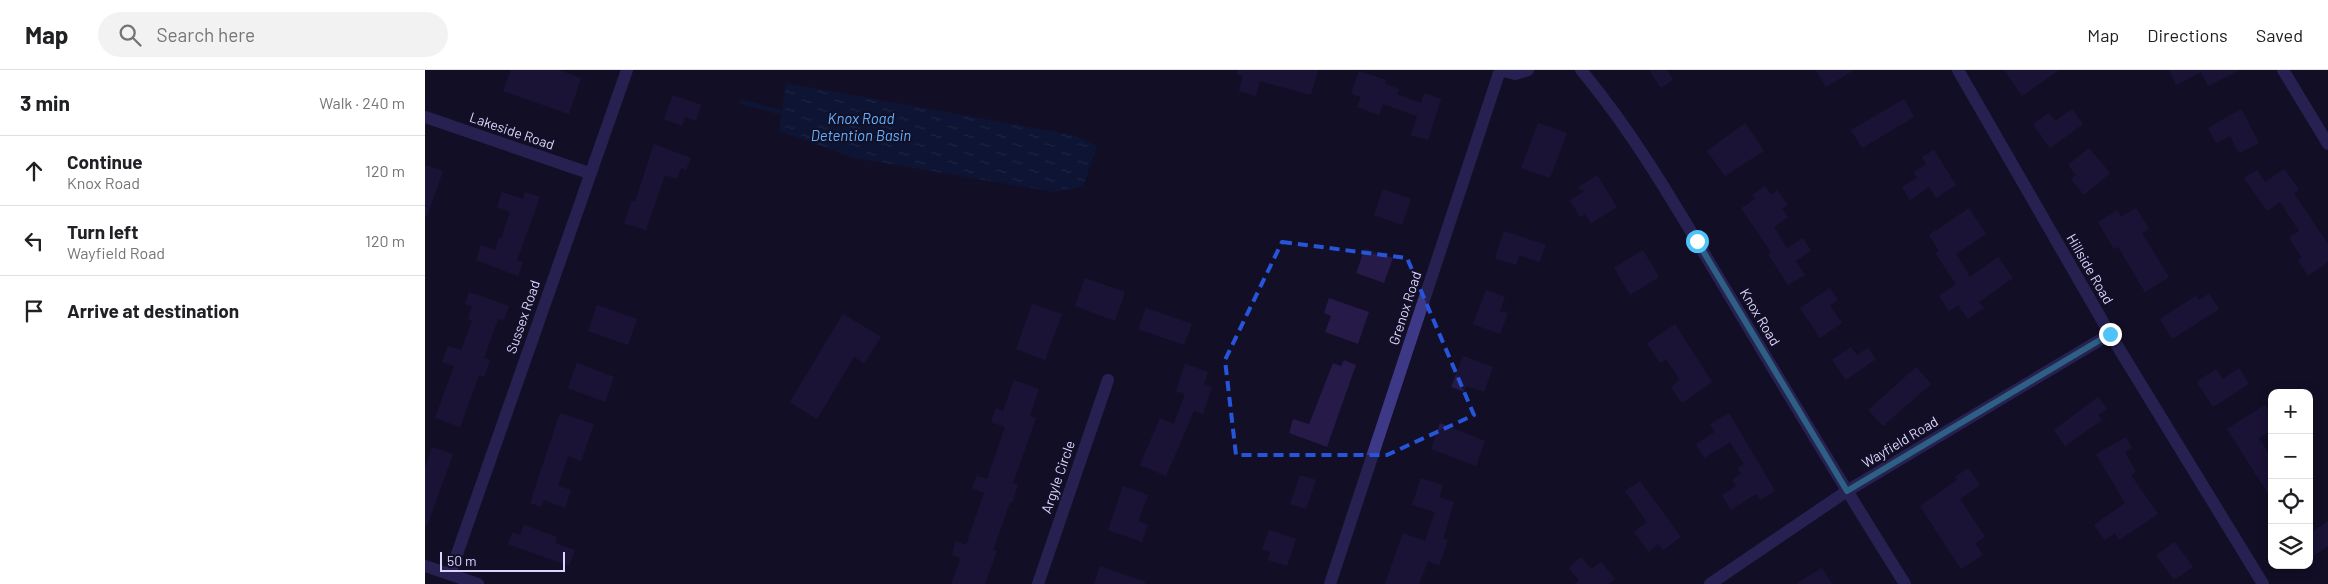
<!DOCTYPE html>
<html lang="en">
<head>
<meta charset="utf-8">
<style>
  body { margin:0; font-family:Barlow,sans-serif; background:#f2f2f2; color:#202124 }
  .controls { position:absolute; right:15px; bottom:15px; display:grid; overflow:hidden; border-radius:10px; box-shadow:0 2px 12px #0003 }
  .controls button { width:45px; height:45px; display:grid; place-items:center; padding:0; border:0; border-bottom:1px solid #e0e0e0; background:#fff; color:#202124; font:25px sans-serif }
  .scale { position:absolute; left:15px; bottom:12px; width:125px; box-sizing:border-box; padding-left:5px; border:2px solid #dad4ff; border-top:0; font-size:14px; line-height:18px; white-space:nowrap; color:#dad4ff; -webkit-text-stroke:4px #130f26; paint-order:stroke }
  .stop { position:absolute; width:15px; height:15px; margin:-11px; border:4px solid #4fc3f7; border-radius:50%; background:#fff }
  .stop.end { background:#4fc3f7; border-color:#fff; box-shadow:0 1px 5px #0008 }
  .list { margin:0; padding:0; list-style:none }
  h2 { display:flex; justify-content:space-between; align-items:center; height:65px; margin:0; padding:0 20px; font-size:21px }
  h2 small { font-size:16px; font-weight:400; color:#757577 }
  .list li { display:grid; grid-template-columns:32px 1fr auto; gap:15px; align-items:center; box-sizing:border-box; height:70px; padding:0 20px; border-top:1px solid #e0e0e0 }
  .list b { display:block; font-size:19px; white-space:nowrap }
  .list p { margin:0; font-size:16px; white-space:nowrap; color:#757577 }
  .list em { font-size:16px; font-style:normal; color:#757577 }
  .icon { flex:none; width:28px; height:28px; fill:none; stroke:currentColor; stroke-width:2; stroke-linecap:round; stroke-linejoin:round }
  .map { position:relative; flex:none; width:1903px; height:514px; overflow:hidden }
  header { display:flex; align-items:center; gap:30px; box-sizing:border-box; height:70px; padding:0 25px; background:#fff; border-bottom:1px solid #e0e0e0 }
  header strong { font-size:24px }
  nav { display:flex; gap:28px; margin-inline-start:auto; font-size:18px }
  .search { width:350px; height:45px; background:#f2f2f2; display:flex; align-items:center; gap:12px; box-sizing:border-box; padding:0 18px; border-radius:28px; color:#757577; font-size:19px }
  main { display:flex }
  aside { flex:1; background:#fff }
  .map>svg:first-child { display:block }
</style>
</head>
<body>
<header>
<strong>Map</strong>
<div class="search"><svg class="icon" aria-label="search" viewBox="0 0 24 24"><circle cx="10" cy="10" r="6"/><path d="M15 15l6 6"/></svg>Search here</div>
<nav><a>Map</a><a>Directions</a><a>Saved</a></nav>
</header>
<main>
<aside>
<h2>3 min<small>Walk · 240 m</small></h2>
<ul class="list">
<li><svg class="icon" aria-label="ahead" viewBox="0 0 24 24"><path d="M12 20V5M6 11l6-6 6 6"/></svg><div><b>Continue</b><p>Knox Road</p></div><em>120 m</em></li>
<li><svg class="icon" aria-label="left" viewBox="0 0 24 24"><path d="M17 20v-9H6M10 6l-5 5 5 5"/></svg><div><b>Turn left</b><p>Wayfield Road</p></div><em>120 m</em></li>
<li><svg class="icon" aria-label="arrive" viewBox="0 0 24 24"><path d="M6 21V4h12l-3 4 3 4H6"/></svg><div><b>Arrive at destination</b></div></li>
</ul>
</aside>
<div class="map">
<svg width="1903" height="514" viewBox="0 0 1903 514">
  <defs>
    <pattern id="water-ripples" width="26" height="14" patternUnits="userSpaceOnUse" patternTransform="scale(1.25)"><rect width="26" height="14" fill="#091d45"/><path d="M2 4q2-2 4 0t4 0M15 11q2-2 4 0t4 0" fill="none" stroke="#2c3d61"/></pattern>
  </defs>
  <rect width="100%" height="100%" fill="#130f26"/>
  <polygon fill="url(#water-ripples)" points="361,13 648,65 672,76 658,116 630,122 429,88 354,61"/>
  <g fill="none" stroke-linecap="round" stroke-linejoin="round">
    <polyline stroke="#091d45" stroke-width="5" points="317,32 363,44"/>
  </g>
  <g fill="#251a48">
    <polygon points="86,0 134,0 156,8 144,44 78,21"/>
    <polygon points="812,0 893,0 886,25 835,11 831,26 814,21 818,6 812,4"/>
    <polygon points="1224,0 1242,0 1248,10 1236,18"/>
    <polygon points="1391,0 1429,0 1401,17"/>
    <polygon points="1579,0 1634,0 1597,26"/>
    <polygon points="1744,0 1815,0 1783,16 1776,2 1751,15"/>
    <polygon points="934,1 961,10 960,14 974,19 972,24 996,33 999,23 1016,29 1003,70 986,65 992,46 958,34 954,45 932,37 936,27 926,24"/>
    <polygon points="248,25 276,35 271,51 260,47 257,56 239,49"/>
    <polygon points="1479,29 1489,47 1437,78 1426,60"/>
    <polygon points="1647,39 1658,54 1625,78 1608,54 1624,43 1630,51"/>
    <polygon points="1816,39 1834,73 1814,83 1805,66 1791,73 1783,58"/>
    <polygon points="1113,53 1142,63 1125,108 1096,98"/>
    <polygon points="1320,53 1339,81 1300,106 1282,81"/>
    <polygon points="229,74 266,88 261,100 256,98 252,109 240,105 221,160 199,153 207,131 210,132"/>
    <polygon points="1664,78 1685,103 1659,125 1646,109 1651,105 1643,95"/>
    <polygon points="1509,80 1531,115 1511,128 1504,117 1485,130 1477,117 1492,108 1489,102 1501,94 1497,87"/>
    <polygon points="0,95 18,101 2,146 0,146"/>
    <polygon points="1859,99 1874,120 1869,123 1903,174 1903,192 1883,206 1873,190 1877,188 1864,168 1874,161 1855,132 1842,141 1819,108 1832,100 1840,112"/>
    <polygon points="1172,105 1192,137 1166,153 1160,144 1155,147 1145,130 1160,121 1152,118"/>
    <polygon points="1340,116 1346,125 1352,120 1363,135 1357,138 1363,147 1349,157 1362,178 1378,168 1386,181 1371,191 1380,205 1363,215 1343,184 1346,182 1316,138 1330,129 1327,125"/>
    <polygon points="958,119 986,129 977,155 949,145"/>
    <polygon points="77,122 98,129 100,122 115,127 92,190 98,192 93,206 51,190 56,175 70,180 74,168 76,168 85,142 72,137"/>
    <polygon points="1544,138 1561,164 1531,184 1545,207 1573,187 1588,208 1554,232 1559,238 1543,249 1533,235 1524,241 1514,226 1531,214 1510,183 1514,181 1504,165"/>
    <polygon points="1711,138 1724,159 1717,163 1744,207 1720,222 1693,177 1689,179 1673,152 1692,140 1696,147"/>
    <polygon points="1079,161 1121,175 1114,192 1094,185 1091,195 1070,188"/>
    <polygon points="940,178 968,188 959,213 931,203"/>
    <polygon points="1218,180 1234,207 1205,225 1189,198"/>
    <polygon points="660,208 700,222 690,251 650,236"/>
    <polygon points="1405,218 1413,230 1405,235 1417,253 1395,268 1375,238"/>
    <polygon points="1061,220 1080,227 1075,241 1083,243 1075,264 1048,254"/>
    <polygon points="44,222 84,236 79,250 73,249 59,288 65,290 59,307 54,305 35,357 10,348 29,296 17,292 23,276 36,280 47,251 43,249 47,236 40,234"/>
    <polygon points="1784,224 1794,239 1747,269 1735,249 1771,226 1774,230"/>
    <polygon points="904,228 944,242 933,274 900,262 906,246 899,243"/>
    <polygon points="607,234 637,244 620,290 591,279"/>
    <polygon points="172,235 212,249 203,275 163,261"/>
    <polygon points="721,238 767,254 759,275 713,259"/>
    <polygon points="418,244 456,267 439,293 429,287 392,349 365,332"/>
    <polygon points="1250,254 1287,312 1257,333 1246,317 1255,310 1241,289 1235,293 1222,273"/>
    <polygon points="1426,277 1432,285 1443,278 1451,289 1421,310 1407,290"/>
    <polygon points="1038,286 1068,297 1059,322 1041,316 1039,322 1026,317"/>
    <polygon points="919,290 931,295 902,377 864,363 868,349 884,354 908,293 916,296"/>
    <polygon points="152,293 189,307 180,332 143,318"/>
    <polygon points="760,294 783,302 779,314 787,317 778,344 769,341 741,406 715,395 735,348 749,354 760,324 751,321"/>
    <polygon points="1491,297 1506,314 1458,356 1443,340"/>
    <polygon points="1814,298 1824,314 1788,337 1772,312 1791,299 1798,309"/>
    <polygon points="589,310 614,319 605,346 611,348 588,413 593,415 587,433 585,432 568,480 572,481 560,514 526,514 536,488 527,485 531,471 541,475 559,423 547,418 552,406 562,409 580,357 566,352 571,338 578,341"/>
    <polygon points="1673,327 1682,339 1673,345 1677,350 1640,376 1629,360"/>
    <polygon points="1840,335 1847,345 1847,360 1834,368 1847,389 1847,430 1802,359"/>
    <polygon points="135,343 169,354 156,391 143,386 133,416 146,420 140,438 119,430 116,437 105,433"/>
    <polygon points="1304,343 1350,421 1335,430 1331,424 1306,440 1297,425 1311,416 1307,410 1316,404 1313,398 1319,394 1305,372 1279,388 1271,374 1290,362 1285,354"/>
    <polygon points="1015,353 1060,371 1051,396 1006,379"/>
    <polygon points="1701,367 1707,378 1700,382 1711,402 1706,405 1733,444 1694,470 1690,463 1680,470 1669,455 1700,433 1671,384"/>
    <polygon points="7,377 28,384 2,456 0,455 0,398"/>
    <polygon points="1543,398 1555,415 1535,429 1560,467 1550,473 1558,485 1536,499 1495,436 1532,410 1530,407"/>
    <polygon points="875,405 891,410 881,439 865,434"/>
    <polygon points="996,408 1018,415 1014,427 1029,432 1018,469 1023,470 1014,495 1003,491 994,514 960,514 978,463 1000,471 1010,442 987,435"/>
    <polygon points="1215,411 1256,467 1238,480 1233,474 1224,482 1209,462 1222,452 1200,421"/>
    <polygon points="698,416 723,425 713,451 723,455 717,472 683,460"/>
    <polygon points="1903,451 1903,476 1884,489 1884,464"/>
    <polygon points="99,455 132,467 130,473 150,480 144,496 83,474 88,462 95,465"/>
    <polygon points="844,460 871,469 862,496 843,490 845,482 837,479"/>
    <polygon points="1750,472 1768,497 1749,510 1731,485"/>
    <polygon points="1156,487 1166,499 1176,492 1190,509 1183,514 1149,514 1154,510 1144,498"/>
    <polygon points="675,496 720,512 720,514 669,514"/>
    <polygon points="1397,498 1407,514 1371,514"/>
  </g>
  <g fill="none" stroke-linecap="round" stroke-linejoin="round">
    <g stroke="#3e3986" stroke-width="12">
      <path d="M 1156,0 C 1212,67 1256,145 1301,220 C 1360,319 1419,417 1480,514"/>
      <polyline points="1533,0 1685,264 1838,514"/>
      <polyline points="1858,0 1903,74"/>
      <polyline points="0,47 164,103"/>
      <polyline points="25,504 202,0"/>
      <polyline points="613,514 683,310"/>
      <polyline points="905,514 1075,0 1090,4 1103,0"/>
      <polyline points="1285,514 1422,421 1685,264"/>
    </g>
    <polyline stroke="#3e3986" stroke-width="12" points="0,496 53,514"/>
  </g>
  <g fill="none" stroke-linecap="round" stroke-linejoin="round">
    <polyline stroke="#4fc3f7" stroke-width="6" points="1272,171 1422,421 1685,264"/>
  </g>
  <path d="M0 0H1903V514H0ZM 857,172 L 982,188 L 1049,345 L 962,385 L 811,385 L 800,290 Z" fill="#130f26" fill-opacity=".55" fill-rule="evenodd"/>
  <path fill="none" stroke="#2655da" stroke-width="4" stroke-dasharray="10 6" stroke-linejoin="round" d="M 857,172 L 982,188 L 1049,345 L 962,385 L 811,385 L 800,290 Z"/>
  <g text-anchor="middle" stroke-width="4" stroke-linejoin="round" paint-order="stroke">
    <g font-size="14" fill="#dad4ff" stroke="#130f26">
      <text transform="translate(87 61) rotate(19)" y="5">Lakeside Road</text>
      <text transform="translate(1665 199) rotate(60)" y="5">Hillside Road</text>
      <text transform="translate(980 238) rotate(-72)" y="5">Grenox Road</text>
      <text transform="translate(98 247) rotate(-71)" y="5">Sussex Road</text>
      <text transform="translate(1335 247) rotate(59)" y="5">Knox Road</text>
      <text transform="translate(1475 372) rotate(-31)" y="5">Wayfield Road</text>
      <text transform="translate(633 407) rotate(-71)" y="5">Argyle Circle</text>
    </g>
    <g font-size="15" font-style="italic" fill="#62b2ff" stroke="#130f26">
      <text x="436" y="54">Knox Road<tspan x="436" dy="17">Detention Basin</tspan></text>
    </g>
  </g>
</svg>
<div class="controls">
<button>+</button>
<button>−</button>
<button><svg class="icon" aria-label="locate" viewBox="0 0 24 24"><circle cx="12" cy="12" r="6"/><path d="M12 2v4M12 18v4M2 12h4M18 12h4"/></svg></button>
<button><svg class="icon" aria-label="layers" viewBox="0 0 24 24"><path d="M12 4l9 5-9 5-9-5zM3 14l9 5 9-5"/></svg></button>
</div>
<div class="scale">50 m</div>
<div class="stop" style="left:1272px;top:171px"></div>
<div class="stop end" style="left:1685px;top:264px"></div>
</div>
</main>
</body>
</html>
